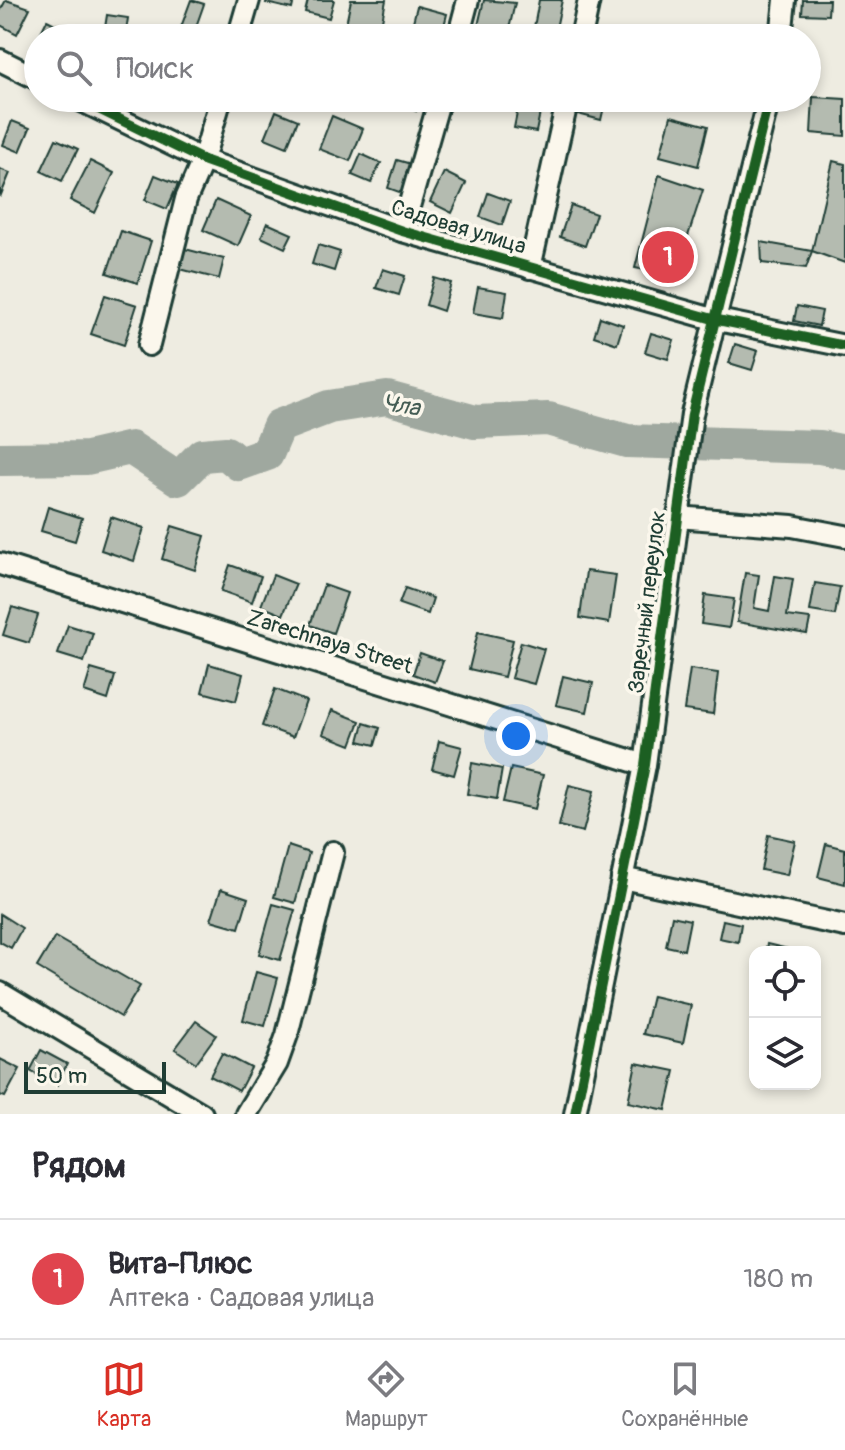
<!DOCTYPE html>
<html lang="ru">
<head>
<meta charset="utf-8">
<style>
  body { margin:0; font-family:Pangolin,sans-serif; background:#f2f2f3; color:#2b2b33 }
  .controls { position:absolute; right:24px; bottom:24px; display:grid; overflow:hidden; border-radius:16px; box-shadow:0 4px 12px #0003 }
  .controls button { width:72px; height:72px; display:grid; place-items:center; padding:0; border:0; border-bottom:2px solid #e1e1e2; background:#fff; color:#2b2b33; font:40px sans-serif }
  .scale { position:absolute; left:24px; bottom:20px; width:142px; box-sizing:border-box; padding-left:8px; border:4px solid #1f3d34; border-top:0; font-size:22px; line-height:28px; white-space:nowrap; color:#1f3d34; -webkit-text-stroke:6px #fbf7ec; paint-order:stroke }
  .you { position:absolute; left:516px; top:736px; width:28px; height:28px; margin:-20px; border:6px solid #fff; border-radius:50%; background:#1a73e8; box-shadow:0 0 0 12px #1a73e833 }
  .badge { display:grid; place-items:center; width:52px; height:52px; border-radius:50%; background:#d93025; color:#fff; font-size:26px; font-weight:700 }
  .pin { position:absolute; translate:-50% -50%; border:4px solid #fff; box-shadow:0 2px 8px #0006 }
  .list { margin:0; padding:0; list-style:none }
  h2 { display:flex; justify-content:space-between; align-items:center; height:104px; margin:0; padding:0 32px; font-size:34px }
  h2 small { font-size:26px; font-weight:400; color:#7c7c81 }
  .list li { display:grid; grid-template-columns:52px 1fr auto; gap:24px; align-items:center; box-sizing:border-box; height:120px; padding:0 32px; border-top:2px solid #e1e1e2 }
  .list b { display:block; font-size:30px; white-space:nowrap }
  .list p { margin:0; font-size:26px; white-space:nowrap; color:#7c7c81 }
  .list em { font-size:26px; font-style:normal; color:#7c7c81 }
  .icon { flex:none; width:44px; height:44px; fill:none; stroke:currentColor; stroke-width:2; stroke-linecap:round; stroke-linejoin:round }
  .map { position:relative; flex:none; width:845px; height:1114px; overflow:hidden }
  .search { position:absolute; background:#fff; box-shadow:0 4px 12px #0003; left:24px; right:24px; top:24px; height:88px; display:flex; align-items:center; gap:20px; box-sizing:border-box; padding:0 28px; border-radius:44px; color:#7c7c81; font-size:30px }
  .sheet { height:224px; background:#fff }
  nav { display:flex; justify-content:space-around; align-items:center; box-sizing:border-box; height:112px; border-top:2px solid #e1e1e2; background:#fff; font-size:22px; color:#7c7c81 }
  nav a { display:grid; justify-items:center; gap:4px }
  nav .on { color:#d93025 }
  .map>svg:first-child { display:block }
</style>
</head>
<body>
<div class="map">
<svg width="845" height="1114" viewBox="0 0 845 1114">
  <rect width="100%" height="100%" fill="#eeece1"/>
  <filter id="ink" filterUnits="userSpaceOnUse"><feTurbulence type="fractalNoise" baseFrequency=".0125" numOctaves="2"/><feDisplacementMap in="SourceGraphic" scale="16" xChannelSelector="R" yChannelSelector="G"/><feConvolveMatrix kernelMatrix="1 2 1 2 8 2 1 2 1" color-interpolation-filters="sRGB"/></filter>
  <g filter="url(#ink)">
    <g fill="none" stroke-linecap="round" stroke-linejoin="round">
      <polyline stroke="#9fa89f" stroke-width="34" points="0,459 87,458 131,448 178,479 202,455 226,453 239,464 267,454 279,426 329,407 387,398 475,422 548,419 627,441 820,447 845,452"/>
    </g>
    <g fill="#b4bbb0" stroke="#1f3d34" stroke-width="2">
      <polygon points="6,0 30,8 17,34 0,25 0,11"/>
      <polygon points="191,0 204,4 192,38 177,38"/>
      <polygon points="267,0 294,0 292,9 266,3"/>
      <polygon points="308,0 334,0 329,18 305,12"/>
      <polygon points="351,0 386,0 380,31 346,24"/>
      <polygon points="484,0 515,3 507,38 476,34"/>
      <polygon points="539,0 562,0 554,38 532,38"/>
      <polygon points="803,0 829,0 828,15 802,14"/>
      <polygon points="417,6 447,14 441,38 409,38"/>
      <polygon points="107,15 128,18 125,38 104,34"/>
      <polygon points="47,20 69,31 65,38 38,38 36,42"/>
      <polygon points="696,29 726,35 725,38 695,38"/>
      <polygon points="813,97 845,99 845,136 811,133"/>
      <polygon points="387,98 420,98 416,111"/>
      <polygon points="463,98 495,98 493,106"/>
      <polygon points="520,98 543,98 536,132 514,128"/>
      <polygon points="574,98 606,98 601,120 570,112"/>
      <polygon points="276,111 298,120 287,147 265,138"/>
      <polygon points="332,116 363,129 350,161 319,149"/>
      <polygon points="671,116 708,126 698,166 660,156"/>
      <polygon points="12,121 30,128 20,152 3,145"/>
      <polygon points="56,139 78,149 62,181 41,171"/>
      <polygon points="361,154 381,163 371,183 352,175"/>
      <polygon points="397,160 411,164 402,193 388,188"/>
      <polygon points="90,161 114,173 95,213 70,200"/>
      <polygon points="833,161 845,164 845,263 812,251"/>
      <polygon points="0,169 10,173 0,197"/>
      <polygon points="444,172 466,183 452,213 430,202"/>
      <polygon points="155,175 178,184 167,209 145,200"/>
      <polygon points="659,175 703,190 675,276 635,268"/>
      <polygon points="488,193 510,201 502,225 480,217"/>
      <polygon points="216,200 251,216 238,246 203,230"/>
      <polygon points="571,205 596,214 585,246 560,237"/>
      <polygon points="267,223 292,234 285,248 261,237"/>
      <polygon points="121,231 151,241 138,283 107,273"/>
      <polygon points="761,242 812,251 806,268 762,263"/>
      <polygon points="318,245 340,252 334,271 312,264"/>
      <polygon points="185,249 224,259 219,279 180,269"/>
      <polygon points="383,269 405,276 399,295 376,288"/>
      <polygon points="434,278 451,283 443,311 426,305"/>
      <polygon points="478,287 507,292 503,318 473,313"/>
      <polygon points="105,295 137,305 124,345 91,334"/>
      <polygon points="797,306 822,311 819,326 794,321"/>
      <polygon points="600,317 623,325 617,344 594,336"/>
      <polygon points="651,333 674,340 668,359 645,352"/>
      <polygon points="735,344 758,351 752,370 729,363"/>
      <polygon points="48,507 82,518 75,541 41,531"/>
      <polygon points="111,517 144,528 134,561 101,550"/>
      <polygon points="172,526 205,536 195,570 162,559"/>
      <polygon points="230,565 261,576 252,602 221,591"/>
      <polygon points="586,571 616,575 609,623 580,618"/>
      <polygon points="745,573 759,575 754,608 769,611 775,576 793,579 787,616 810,619 807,634 737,622"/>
      <polygon points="273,575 296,584 283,615 261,606"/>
      <polygon points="815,583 840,587 835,615 810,611"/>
      <polygon points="324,585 347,593 333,633 310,625"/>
      <polygon points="405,588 433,598 428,614 399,604"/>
      <polygon points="705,595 734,599 729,628 701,624"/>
      <polygon points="12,607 38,615 29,643 3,635"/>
      <polygon points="68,625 93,633 84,662 58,654"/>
      <polygon points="478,632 513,640 504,677 469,669"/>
      <polygon points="521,642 544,649 534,684 511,678"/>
      <polygon points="420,653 443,661 435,682 413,674"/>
      <polygon points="209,664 243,674 236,701 202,692"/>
      <polygon points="91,669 115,676 108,700 84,692"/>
      <polygon points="690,669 718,673 713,714 684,710"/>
      <polygon points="563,676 593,683 587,712 556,705"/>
      <polygon points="275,689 306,701 293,737 262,726"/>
      <polygon points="332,710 360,721 351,745 323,734"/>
      <polygon points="364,723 380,728 375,745 359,741"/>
      <polygon points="439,741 462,747 454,775 432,769"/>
      <polygon points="472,763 502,769 497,799 467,794"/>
      <polygon points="511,768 543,775 535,809 503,802"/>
      <polygon points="569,785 594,791 583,832 559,826"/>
      <polygon points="768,835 795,841 787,875 761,870"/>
      <polygon points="826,844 845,849 845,884 818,877"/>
      <polygon points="288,846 309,853 295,903 274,897"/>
      <polygon points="221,889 248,898 239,928 211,920"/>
      <polygon points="273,904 295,910 280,960 259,954"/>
      <polygon points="0,914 22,928 11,948 0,942"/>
      <polygon points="672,916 690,920 684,950 666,946"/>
      <polygon points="723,920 741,924 738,942 719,938"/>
      <polygon points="55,937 140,986 121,1017 37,967"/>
      <polygon points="767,944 788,949 787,952 765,952"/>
      <polygon points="256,972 278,978 265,1026 243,1020"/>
      <polygon points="652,996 691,1005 683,1043 643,1034"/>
      <polygon points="196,1021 216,1035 196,1063 175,1049"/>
      <polygon points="41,1050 67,1064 57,1085 30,1071"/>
      <polygon points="222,1053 251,1068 239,1091 210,1076"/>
      <polygon points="0,1059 20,1069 5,1097 0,1095"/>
      <polygon points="636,1063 675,1071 666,1110 628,1102"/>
    </g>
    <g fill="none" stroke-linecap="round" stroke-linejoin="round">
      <defs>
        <g id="minor">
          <polyline points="238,38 249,0"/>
          <polyline points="458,38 468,0"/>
          <polyline points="581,38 589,0"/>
          <polyline points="781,38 785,0"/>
          <polyline points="0,60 38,79"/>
          <polyline points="76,98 203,160 402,231 713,319 845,346"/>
          <polyline points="402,231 440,98"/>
          <polyline points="530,268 568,98"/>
          <polyline points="149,345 186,199 203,160 221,98"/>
          <polyline points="677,517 792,526 845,536"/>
          <polyline points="0,564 645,765"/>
          <polyline points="622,878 845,926"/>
          <polyline points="0,993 202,1114"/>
          <polyline points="246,1114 277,1063 287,1035 333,852"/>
          <polyline points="575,1114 645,765 692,414 769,98"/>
        </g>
      </defs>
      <use href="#minor" stroke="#1f3d34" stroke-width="26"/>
      <use href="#minor" stroke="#fbf7ec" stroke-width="20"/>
      <defs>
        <g id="cycleway">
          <polyline points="76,98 203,160 402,231 713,319 845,346"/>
          <polyline points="575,1114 645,765 692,414 769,98"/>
        </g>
      </defs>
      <use href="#cycleway" stroke="#fbf7ec" stroke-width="15"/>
      <use href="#cycleway" stroke="#1b5e20" stroke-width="10"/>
    </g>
  </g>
  <g text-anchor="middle" stroke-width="7" stroke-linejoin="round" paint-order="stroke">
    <g font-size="22" fill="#1f3d34" stroke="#fbf7ec">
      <text transform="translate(459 226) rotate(17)" y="8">Садовая улица</text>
      <text transform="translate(646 602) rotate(-83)" y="8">Заречный переулок</text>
      <text transform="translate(330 641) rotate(17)" y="8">Zarechnaya Street</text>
    </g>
    <g font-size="24" font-style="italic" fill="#455d54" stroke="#fbf7ec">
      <text transform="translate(401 405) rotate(9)" y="8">Чла</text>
    </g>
  </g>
</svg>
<div class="controls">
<button><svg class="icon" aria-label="locate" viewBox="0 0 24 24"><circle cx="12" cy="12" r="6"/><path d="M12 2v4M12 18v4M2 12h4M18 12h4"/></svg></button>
<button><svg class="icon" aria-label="layers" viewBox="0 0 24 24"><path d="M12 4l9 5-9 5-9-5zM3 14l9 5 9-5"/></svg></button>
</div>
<div class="scale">50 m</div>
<div class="you"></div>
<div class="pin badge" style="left:668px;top:257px;background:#e0444e">1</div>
<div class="search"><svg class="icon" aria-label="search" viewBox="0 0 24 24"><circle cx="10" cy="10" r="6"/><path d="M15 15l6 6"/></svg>Поиск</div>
</div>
<section class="sheet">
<h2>Рядом<small></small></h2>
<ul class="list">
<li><span class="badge" style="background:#e0444e">1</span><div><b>Вита-Плюс</b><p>Аптека · Садовая улица</p></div><em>180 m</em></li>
</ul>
</section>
<nav>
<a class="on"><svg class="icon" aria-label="map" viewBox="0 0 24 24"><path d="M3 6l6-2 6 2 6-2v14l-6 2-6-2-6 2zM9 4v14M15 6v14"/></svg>Карта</a>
<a><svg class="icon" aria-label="directions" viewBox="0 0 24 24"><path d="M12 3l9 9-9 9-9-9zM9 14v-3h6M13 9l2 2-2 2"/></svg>Маршрут</a>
<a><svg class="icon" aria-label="saved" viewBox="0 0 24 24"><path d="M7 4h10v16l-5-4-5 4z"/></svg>Сохранённые</a>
</nav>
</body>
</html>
